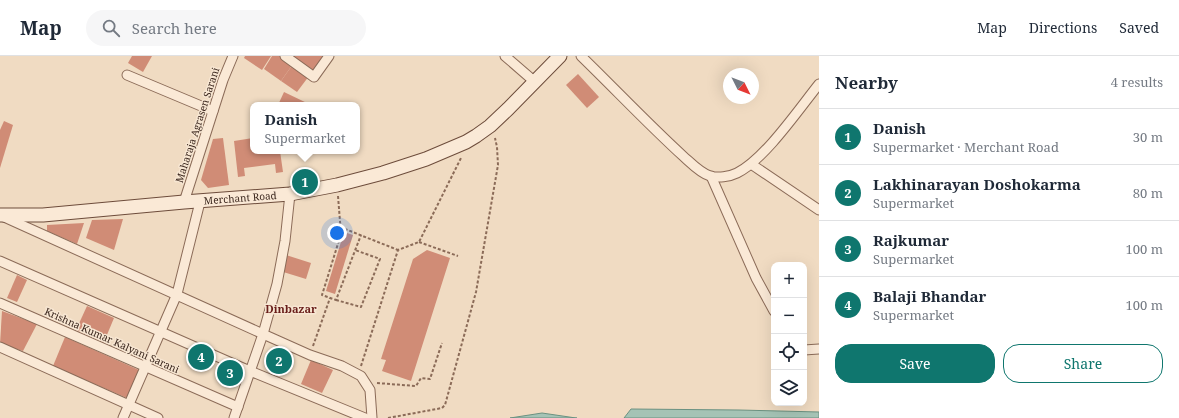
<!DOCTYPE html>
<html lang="en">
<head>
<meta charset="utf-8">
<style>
  body { margin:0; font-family:"Noto Serif",serif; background:#f6f6f7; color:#1f2937 }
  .controls { position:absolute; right:12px; bottom:12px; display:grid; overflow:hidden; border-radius:8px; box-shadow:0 4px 16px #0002 }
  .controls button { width:36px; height:36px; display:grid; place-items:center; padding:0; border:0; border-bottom:1px solid #e0e1e3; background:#fff; color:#1f2937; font:20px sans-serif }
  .compass { position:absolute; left:723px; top:12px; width:36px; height:36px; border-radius:50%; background:#fff; box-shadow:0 4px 16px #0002; rotate:132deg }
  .you { position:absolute; left:337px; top:177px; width:14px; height:14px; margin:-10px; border:3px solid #fff; border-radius:50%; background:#1a73e8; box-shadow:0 0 0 6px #1a73e833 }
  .badge { display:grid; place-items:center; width:26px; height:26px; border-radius:50%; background:#0f766e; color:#fff; font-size:13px; font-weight:700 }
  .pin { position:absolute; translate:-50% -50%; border:2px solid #fff; box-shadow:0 1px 4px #0006 }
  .popup { position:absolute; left:250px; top:46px; width:110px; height:52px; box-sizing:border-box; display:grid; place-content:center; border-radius:8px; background:#fff; filter:drop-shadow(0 1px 3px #0005); font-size:13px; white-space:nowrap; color:#747a83 }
  .popup b { font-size:15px; color:#1f2937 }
  .popup::after { content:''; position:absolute; left:50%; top:100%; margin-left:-8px; border:8px solid transparent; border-top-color:#fff }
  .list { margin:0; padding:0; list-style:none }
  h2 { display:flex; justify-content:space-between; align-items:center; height:52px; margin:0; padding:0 16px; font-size:17px }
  h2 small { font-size:13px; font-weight:400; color:#747a83 }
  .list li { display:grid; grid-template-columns:26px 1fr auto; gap:12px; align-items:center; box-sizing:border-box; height:56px; padding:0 16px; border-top:1px solid #e0e1e3 }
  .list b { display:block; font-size:15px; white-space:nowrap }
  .list p { margin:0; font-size:13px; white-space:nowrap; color:#747a83 }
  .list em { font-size:13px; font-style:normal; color:#747a83 }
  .actions { display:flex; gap:8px; padding:12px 16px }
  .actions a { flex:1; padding:9px 0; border:1px solid #0f766e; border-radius:16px; text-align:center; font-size:14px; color:#0f766e }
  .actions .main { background:#0f766e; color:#fff }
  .icon { flex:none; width:22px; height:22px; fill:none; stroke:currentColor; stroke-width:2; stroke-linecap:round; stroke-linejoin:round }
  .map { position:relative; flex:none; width:819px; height:362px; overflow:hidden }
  header { display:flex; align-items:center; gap:24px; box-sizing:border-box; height:56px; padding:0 20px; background:#fff; border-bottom:1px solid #e0e1e3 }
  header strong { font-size:19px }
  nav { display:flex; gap:22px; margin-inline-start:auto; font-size:14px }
  .search { width:280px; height:36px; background:#f6f6f7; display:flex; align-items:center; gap:10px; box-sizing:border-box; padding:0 14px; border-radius:22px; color:#747a83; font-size:15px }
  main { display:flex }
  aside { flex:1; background:#fff }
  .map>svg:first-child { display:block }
</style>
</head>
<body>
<header>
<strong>Map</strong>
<div class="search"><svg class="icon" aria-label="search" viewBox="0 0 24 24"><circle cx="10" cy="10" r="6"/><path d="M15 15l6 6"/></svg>Search here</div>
<nav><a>Map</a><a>Directions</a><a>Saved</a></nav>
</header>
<main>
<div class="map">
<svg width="819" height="362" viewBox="0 0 819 362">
  <rect width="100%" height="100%" fill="#f0dbc2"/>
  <g fill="#a5c3b5" stroke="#6b9181">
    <polygon points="631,353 739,354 819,356 819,362 624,362"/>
    <polygon points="542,357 576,362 577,362 510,362"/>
  </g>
  <g fill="#d08c76">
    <polygon points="132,0 152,0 143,16 128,7"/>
    <polygon points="245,0 271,0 262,14 244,2"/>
    <polygon points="272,0 282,0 293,8 281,25 264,13"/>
    <polygon points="292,0 324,0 314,15"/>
    <polygon points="293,8 309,20 297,36 281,25"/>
    <polygon points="578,18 599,41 587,52 566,29"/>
    <polygon points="284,36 309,48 308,49 278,49"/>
    <polygon points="4,65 13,69 0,112 0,74"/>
    <polygon points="223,82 229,129 208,132 201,124 213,83"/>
    <polygon points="253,82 253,95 280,95 283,116 276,117 275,108 244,112 245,120 238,121 234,85"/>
    <polygon points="123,163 114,194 86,182 92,164"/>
    <polygon points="84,167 77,188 47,175 47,169"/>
    <polygon points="344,176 353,179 335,238 326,235"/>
    <polygon points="427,194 450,202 411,325 382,315 386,304 381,303 413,203"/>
    <polygon points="286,199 311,207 306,223 280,215"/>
    <polygon points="17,219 27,224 17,246 7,242"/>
    <polygon points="87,250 114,262 104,286 76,274"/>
    <polygon points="2,255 37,268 23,295 0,288"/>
    <polygon points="65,281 139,314 127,342 53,310"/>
    <polygon points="311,304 333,314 322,337 301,328"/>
  </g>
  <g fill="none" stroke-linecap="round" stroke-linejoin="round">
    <defs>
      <g id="street">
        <polyline points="285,0 314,21 329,0"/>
        <polyline points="505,0 535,26"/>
        <path d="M 581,0 C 615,33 648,68 683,100 C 691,107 700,117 710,120 C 718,122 729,121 737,117 C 764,104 799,53 819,28"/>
        <polyline points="127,19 213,55"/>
        <polyline points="751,108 819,154"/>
        <polyline points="711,120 756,222 774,255"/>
        <polyline points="290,138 285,185 277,228 263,278 310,299 342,310 361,320 370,334 372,362"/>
        <polyline points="184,146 223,24 233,0"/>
        <polyline points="4,161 263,278 234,362"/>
        <polyline points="0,205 250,315 365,362"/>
        <polyline points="0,247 238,351"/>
        <polyline points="0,291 158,362"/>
        <polyline points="804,294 819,293"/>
        <polyline points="123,362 177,238 200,146"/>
      </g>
      <g id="secondary">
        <path id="s1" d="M 0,159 L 43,159 L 184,146 L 290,138 L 337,129 L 383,117 L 426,103 L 466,86 L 476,80 L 490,70 L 508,53 L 560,0"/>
      </g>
    </defs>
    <use href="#street" stroke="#8b6b58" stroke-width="11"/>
    <use href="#secondary" stroke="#6d4c3b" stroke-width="15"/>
    <g stroke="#8b6b58" stroke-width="2" stroke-dasharray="3 2" stroke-linecap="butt">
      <polyline points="338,140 341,178 322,239 336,244 361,179"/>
      <polyline points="340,171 398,194"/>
      <polyline points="419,186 458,200"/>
      <polyline points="336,244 361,251 380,203 355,194"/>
      <polyline points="313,290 330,242"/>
      <polyline points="361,310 398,194 419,186 461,102"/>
      <polyline points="377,327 416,330 421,322 430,323 442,287"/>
      <polyline points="388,362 442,352 445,349 476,236 498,109 497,91 495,82"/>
    </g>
    <use href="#street" stroke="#fae9d6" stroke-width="9"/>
    <use href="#secondary" stroke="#fae9d6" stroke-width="13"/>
  </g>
  <g text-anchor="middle" stroke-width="3" stroke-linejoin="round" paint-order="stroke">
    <g font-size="10" fill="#3a261d" stroke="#f7e6d2">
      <text transform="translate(197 69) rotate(-72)" y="4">Maharaja Agrasen Sarani</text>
      <text dy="4" stroke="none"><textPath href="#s1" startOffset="241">Merchant Road</textPath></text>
      <text transform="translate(112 284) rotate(24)" y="4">Krishna Kumar Kalyani Sarani</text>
    </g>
    <g font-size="11" font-weight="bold" fill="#691e1a" stroke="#f7e6d2">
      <text x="291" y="257">Dinbazar</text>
    </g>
  </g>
</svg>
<div class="controls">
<button>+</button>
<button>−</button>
<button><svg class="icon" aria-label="locate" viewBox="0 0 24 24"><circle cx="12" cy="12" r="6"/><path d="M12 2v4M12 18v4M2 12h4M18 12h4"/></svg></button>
<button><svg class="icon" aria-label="layers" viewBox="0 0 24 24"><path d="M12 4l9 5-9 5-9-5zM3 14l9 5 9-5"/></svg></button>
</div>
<svg class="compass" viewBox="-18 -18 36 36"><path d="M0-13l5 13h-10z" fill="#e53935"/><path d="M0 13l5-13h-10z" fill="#747a83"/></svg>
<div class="you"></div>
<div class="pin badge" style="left:305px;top:126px">1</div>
<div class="popup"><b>Danish</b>Supermarket</div>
<div class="pin badge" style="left:279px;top:305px">2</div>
<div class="pin badge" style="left:230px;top:317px">3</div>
<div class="pin badge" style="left:201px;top:301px">4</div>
</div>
<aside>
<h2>Nearby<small>4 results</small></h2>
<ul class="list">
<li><span class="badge">1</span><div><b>Danish</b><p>Supermarket · Merchant Road</p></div><em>30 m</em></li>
<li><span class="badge">2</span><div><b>Lakhinarayan Doshokarma</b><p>Supermarket</p></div><em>80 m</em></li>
<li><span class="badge">3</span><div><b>Rajkumar</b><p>Supermarket</p></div><em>100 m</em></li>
<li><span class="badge">4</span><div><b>Balaji Bhandar</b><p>Supermarket</p></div><em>100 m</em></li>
</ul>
<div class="actions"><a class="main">Save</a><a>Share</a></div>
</aside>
</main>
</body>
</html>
